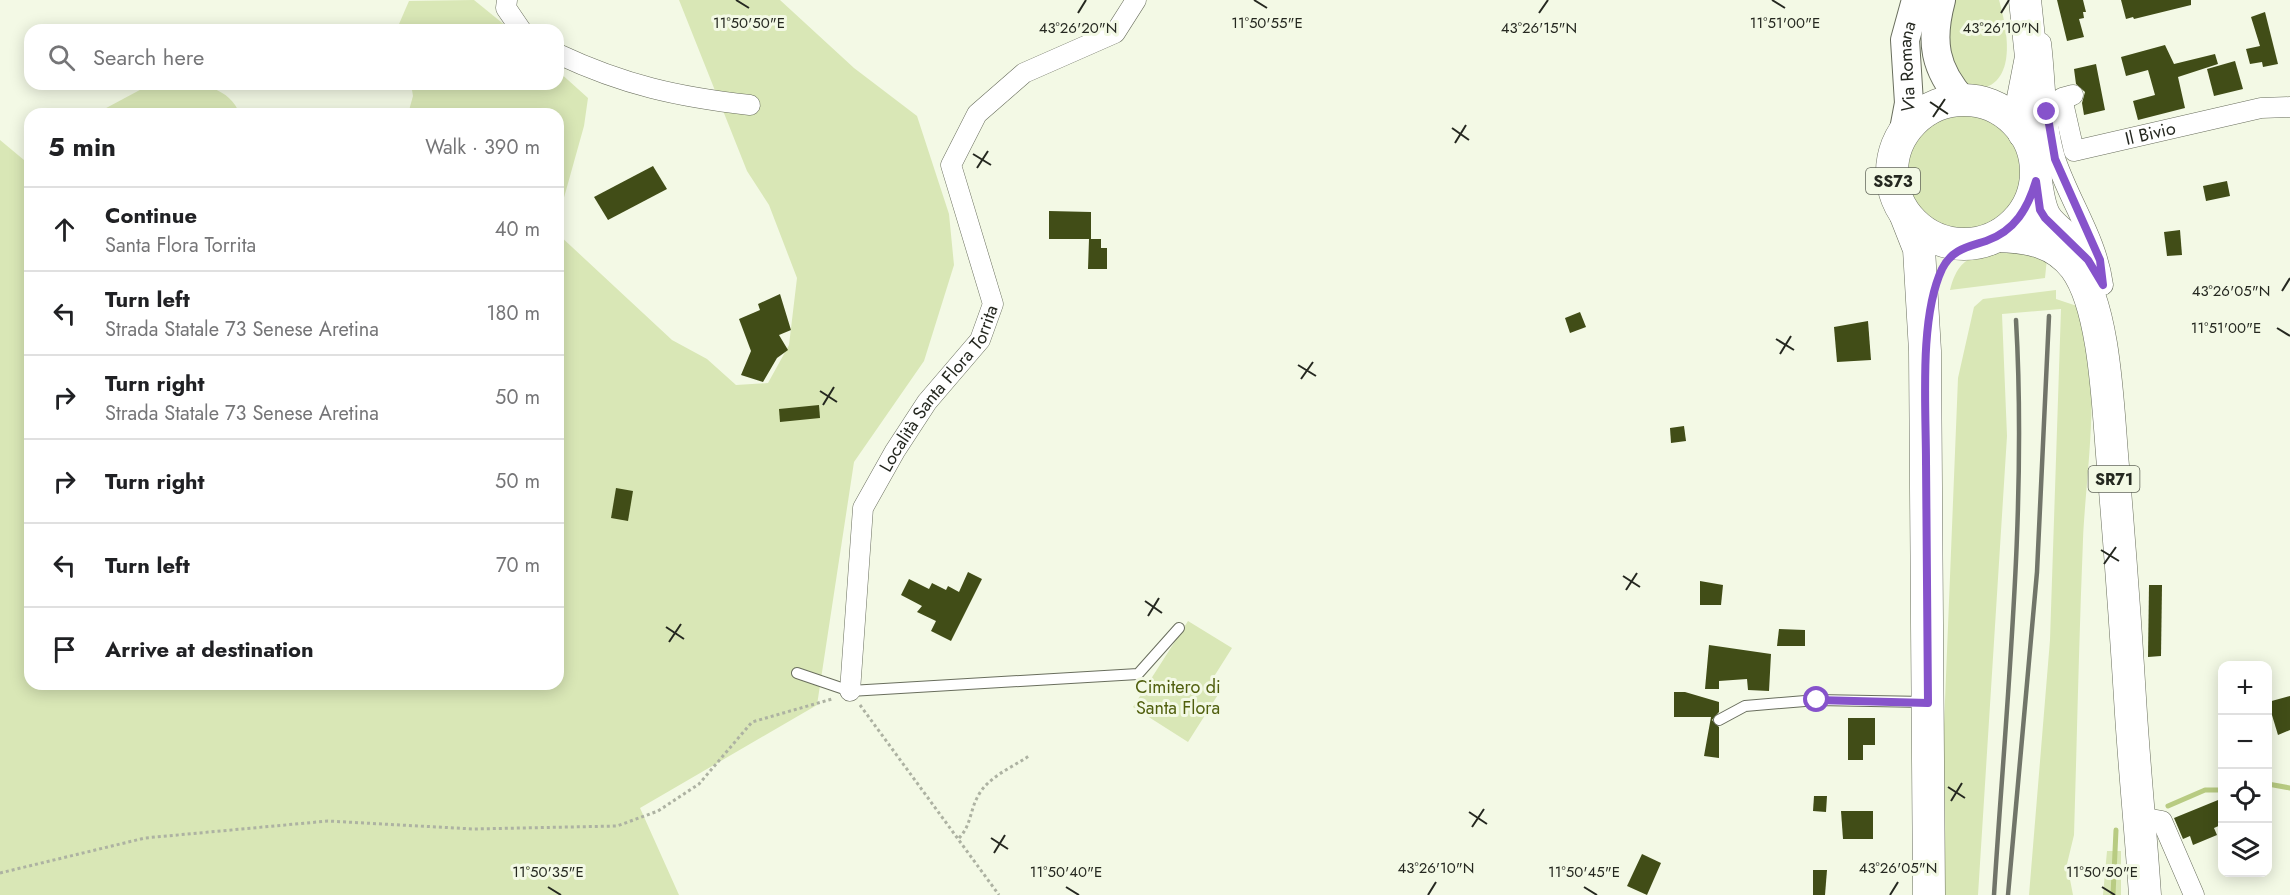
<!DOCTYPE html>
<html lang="en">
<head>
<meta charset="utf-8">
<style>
  body { margin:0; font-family:Jost,sans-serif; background:#f6f6f6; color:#202124 }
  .controls { position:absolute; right:18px; bottom:18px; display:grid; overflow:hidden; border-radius:12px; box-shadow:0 3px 15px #0003 }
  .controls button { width:54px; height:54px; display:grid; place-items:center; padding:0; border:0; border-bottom:2px solid #e0e0e0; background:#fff; color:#202124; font:30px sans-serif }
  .stop { position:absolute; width:18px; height:18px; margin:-14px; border:4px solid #8653cb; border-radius:50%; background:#fff }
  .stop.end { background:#8653cb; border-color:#fff; box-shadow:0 2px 6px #0008 }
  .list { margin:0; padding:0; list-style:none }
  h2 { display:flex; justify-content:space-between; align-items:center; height:78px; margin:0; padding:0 24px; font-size:26px }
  h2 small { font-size:20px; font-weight:400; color:#757577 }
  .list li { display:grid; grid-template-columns:39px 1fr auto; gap:18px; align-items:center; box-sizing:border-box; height:84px; padding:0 24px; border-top:2px solid #e0e0e0 }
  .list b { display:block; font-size:22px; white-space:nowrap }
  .list p { margin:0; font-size:20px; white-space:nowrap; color:#757577 }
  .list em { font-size:20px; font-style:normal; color:#757577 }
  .icon { flex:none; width:33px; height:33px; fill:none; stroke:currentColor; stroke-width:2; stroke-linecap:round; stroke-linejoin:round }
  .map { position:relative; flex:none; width:2290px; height:895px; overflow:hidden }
  .search { position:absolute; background:#fff; box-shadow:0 3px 15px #0003; left:24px; top:24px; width:540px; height:66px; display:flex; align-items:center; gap:15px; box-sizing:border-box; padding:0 21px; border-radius:18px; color:#757577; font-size:22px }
  .panel { position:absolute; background:#fff; box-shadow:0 3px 15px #0003; left:24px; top:108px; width:540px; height:582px; border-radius:18px }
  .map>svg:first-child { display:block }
</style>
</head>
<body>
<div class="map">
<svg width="2290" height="895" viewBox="0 0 2290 895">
  <rect width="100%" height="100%" fill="#f3f9e5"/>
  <g fill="#d9e7b6">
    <polygon points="474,0 511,30 400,30 399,24 409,1"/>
    <polygon points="679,0 780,0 854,68 917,116 949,214 954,265 924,361 854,462 817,705 640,808 679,895 0,895 0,140 30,165 30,684 558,684 558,234 672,340 707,359 736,385 768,383 789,345 797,278 769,205 747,171"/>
    <path d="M 1950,0 L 1999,0 C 2008,32 2020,92 1967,90 L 1944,49 Z"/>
    <polygon points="558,71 588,98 584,126 558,219 558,114 408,114 413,96 411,84 558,84"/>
    <path d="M 151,84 C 183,84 225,78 240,114 L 95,114 Z"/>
    <circle cx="1964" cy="172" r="56"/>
    <path d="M 1996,249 L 2047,258 L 2045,278 L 1950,290 C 1958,260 1968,258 1996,249 Z"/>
    <path d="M 2056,290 L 2056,299 L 2077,306 C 2105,357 2085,480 2083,540 C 2079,638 2077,737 2074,835 L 2067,864 L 2073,895 L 2029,895 L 2050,640 L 2061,309 L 2002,314 L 2007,436 L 1978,895 L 1941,895 L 1940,825 L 1958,378 L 1974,307 L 1983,299 Z"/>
    <polygon points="1188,621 1232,648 1208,686 1219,693 1188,742 1133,707"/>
    <polygon points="2107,851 2121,851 2121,895 2103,895"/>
  </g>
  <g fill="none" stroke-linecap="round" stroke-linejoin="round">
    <g stroke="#b8cb82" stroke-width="5">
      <polyline points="2268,784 2290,788"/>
      <polyline points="2168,806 2205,790 2222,790"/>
      <polyline points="2113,895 2116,830"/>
    </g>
  </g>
  <g fill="#414d17">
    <polygon points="2057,0 2083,0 2086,12 2083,12 2084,18 2079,19 2084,37 2067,41"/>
    <polygon points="2121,0 2191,0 2191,5 2134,19 2133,17 2126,19"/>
    <polygon points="2265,12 2278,64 2263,67 2262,62 2250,64 2246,49 2260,46 2251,17"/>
    <polygon points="2165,45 2174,64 2215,54 2218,64 2178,77 2185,108 2138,120 2133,101 2155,95 2148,70 2126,76 2121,57"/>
    <polygon points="2235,61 2243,89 2214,96 2207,69"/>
    <polygon points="2096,64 2105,110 2084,115 2082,103 2085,92 2076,84 2074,69"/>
    <polygon points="653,166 667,189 608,220 594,197"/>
    <polygon points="2227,181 2230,196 2206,201 2203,186"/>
    <polygon points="1049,211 1091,212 1091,239 1101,239 1101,248 1107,248 1107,269 1088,269 1089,239 1049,239"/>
    <polygon points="2180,230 2182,255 2167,256 2164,232"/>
    <polygon points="780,294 791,330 779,335 788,350 777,358 763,382 741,375 751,351 739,319 760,310 758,304"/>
    <polygon points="1580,312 1586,327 1570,333 1565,318"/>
    <polygon points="1868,321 1871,360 1837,362 1834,327"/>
    <polygon points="819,405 820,418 780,422 779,409"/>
    <polygon points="1684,426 1686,441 1671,443 1670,428"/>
    <polygon points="616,488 633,491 628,521 611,518"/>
    <polygon points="968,572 982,579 951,641 931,631 936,621 917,612 922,606 901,595 909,579 929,589 932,583 946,590 948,586 959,592"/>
    <polygon points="1700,581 1723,585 1721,605 1700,605"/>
    <polygon points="2149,585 2162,585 2161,656 2148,657"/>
    <polygon points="1779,629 1805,630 1805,646 1777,646"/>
    <polygon points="1709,645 1771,654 1769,691 1748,690 1747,679 1719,681 1719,689 1705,689"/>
    <polygon points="1674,692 1685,692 1719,702 1719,712 1712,720 1719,727 1719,758 1704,756 1711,717 1674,717"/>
    <polygon points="2290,696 2290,730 2278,735 2268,702"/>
    <polygon points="1848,718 1875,718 1875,745 1863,745 1863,760 1848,760"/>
    <polygon points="1814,796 1827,796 1826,812 1813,811"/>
    <polygon points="2223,798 2223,824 2214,828 2217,835 2193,845 2190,836 2183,839 2174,818"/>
    <polygon points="1841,811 1873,811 1873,839 1843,839"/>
    <polygon points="1642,854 1661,863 1647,895 1627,886"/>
    <polygon points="1813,870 1827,870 1825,895 1813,895"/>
  </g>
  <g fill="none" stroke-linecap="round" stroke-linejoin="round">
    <defs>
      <g id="service">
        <polyline points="797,673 850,691 1138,674 1179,628"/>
        <polyline points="1719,720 1745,706 1817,700 1925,702"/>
      </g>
      <g id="minor">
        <polyline points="507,0 506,8 521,30"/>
        <path d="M 2041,43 C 2046,82 2044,124 2056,161 C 2071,204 2097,240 2103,285"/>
        <path d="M 558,54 C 624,85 678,97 750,105"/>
        <path id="s1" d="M 2073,95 L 2062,98 L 2074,151 L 2261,108 L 2290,107"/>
        <path id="s2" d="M 850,691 L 863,508 L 895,451 L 927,402 L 980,340 L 993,304 L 951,165 L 977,114 L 1024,73 L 1115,33 L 1136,0"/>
        <polyline points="2140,817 2162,821 2194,895"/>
      </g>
      <g id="secondary">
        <path d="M 1941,0 C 1930,41 1934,69 1963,101"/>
        <path id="s3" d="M 1903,135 L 1909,103 L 1905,40 L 1916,0"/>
      </g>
      <g id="primary">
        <circle cx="1964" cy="172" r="72"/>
        <polyline points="2024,133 2023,98 2031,57 2025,0"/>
        <path d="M 2036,181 C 2042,225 2047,220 2078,248"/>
        <polyline points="1906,216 1919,249 1925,351 1929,895"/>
        <path d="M 1998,236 C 2028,237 2055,241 2075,267 C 2106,309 2108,413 2113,466 C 2120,549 2126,631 2131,714 C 2135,775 2141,835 2145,895"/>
      </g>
    </defs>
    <use href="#service" stroke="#696e5d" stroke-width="12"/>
    <use href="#minor" stroke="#696e5d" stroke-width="21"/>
    <use href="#secondary" stroke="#696e5d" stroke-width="30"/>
    <use href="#primary" stroke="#696e5d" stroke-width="33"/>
    <g stroke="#adb2a2" stroke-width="3" stroke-dasharray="3 3" stroke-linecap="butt">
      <polyline points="860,705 999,895"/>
      <path d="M 959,838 C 971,826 970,810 978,796 C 988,777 1011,768 1029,756"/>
      <polyline points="0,873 145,838 328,821 473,829 617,826 658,811 699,784 752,722 832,699"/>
    </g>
    <use href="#service" stroke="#fff" stroke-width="10"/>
    <use href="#minor" stroke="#fff" stroke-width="20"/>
    <use href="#secondary" stroke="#fff" stroke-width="28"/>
    <use href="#primary" stroke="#fff" stroke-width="32"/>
    <g stroke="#717569" stroke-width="4.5">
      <path d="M 1994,895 C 2006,704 2027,511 2016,320"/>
      <polyline points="2008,895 2037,572 2049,316"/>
    </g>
  </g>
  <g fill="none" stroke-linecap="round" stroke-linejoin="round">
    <path stroke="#8653cb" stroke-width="8" d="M 1817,700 L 1928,703 C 1927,622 1927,542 1926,462 C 1926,407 1919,318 1942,269 C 1952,249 1968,247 1986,241 C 2015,231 2028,208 2036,181 L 2040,210 L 2045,218 L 2088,260 L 2103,285 L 2100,260 L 2055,159 L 2047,112"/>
  </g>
  <path fill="none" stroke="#252820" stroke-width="2" d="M 736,0 L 749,8M 1254,0 L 1267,8M 1772,0 L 1785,8M 1078,13 L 1086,0M 1539,13 L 1548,0M 2001,13 L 2009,0M 1930,102 L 1948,114M 1933,117 L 1945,99M 1452,128 L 1469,140M 1455,143 L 1466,125M 973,154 L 991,165M 977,168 L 988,151M 2282,291 L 2290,278M 2277,328 L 2290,336M 1776,339 L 1794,350M 1780,354 L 1791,336M 1298,365 L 1316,376M 1301,379 L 1313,362M 820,391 L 837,402M 823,405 L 834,387M 2101,550 L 2119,561M 2104,564 L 2116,547M 1623,576 L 1640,587M 1626,590 L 1637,573M 1145,601 L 1162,613M 1148,616 L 1159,598M 666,627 L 684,639M 669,642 L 681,624M 1948,787 L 1965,798M 1951,801 L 1962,783M 1469,812 L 1487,824M 1472,827 L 1484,809M 991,838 L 1008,849M 994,853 L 1005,835M 548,887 L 561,895M 1066,887 L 1079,895M 1584,887 L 1597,895M 2102,887 L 2115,895M 1428,895 L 1436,882M 1890,895 L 1898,882"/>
  <g text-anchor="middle" stroke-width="6" stroke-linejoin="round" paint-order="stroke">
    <g fill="#f3f9e5" stroke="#63675b" stroke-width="1.5">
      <rect x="1866" y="168" width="54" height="26" rx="4.5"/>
      <rect x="2088.5" y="466" width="51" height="26" rx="4.5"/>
    </g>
    <g font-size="16" font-weight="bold" fill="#252820">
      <text x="1893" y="187">SS73</text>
      <text x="2114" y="485">SR71</text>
    </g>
    <g font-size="18" fill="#252820" stroke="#f3f9e5">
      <text dy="6" stroke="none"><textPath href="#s3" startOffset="69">Via Romana</textPath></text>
      <text dy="6" stroke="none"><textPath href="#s1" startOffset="144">Il Bivio</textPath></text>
      <text dy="6" stroke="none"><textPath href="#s2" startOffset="326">Località Santa Flora Torrita</textPath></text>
    </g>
    <g font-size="18" fill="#505f0e" stroke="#f3f9e5">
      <text x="1178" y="693">Cimitero di<tspan x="1178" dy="21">Santa Flora</tspan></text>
    </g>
  </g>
  <g font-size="15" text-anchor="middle" fill="#252820" stroke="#f3f9e5" stroke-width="6" stroke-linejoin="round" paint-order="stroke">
    <text x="749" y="28">11°50'50"E</text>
    <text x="1267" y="28">11°50'55"E</text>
    <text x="1785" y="28">11°51'00"E</text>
    <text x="2001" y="33">43°26'10"N</text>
    <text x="1078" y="33">43°26'20"N</text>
    <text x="1539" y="33">43°26'15"N</text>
    <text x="2231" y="296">43°26'05"N</text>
    <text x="2226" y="333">11°51'00"E</text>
    <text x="1436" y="873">43°26'10"N</text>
    <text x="1898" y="873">43°26'05"N</text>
    <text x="548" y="877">11°50'35"E</text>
    <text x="1066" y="877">11°50'40"E</text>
    <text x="1584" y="877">11°50'45"E</text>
    <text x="2102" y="877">11°50'50"E</text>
  </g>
</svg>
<div class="controls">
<button>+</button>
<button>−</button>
<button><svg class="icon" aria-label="locate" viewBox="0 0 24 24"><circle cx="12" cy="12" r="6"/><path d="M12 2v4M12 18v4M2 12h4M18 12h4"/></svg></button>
<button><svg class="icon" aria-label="layers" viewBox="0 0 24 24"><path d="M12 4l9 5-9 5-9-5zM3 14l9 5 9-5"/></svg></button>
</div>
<div class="stop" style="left:1817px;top:700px"></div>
<div class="stop end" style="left:2047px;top:112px"></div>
<div class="search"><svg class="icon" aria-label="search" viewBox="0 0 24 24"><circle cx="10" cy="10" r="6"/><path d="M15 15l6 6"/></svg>Search here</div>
<section class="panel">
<h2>5 min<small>Walk · 390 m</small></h2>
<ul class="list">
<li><svg class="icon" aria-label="ahead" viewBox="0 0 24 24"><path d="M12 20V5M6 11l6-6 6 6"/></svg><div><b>Continue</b><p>Santa Flora Torrita</p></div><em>40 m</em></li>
<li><svg class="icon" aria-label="left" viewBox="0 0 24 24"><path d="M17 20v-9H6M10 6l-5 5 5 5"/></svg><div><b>Turn left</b><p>Strada Statale 73 Senese Aretina</p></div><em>180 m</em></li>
<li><svg class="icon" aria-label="right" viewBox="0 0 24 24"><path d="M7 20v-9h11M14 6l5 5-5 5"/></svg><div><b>Turn right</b><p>Strada Statale 73 Senese Aretina</p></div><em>50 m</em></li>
<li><svg class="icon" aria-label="right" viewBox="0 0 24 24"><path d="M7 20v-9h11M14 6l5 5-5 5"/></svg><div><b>Turn right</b></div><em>50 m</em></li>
<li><svg class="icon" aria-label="left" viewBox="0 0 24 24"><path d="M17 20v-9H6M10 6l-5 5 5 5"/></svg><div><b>Turn left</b></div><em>70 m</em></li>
<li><svg class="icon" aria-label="arrive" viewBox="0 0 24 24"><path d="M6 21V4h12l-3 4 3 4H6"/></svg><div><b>Arrive at destination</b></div></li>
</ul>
</section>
</div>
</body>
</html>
